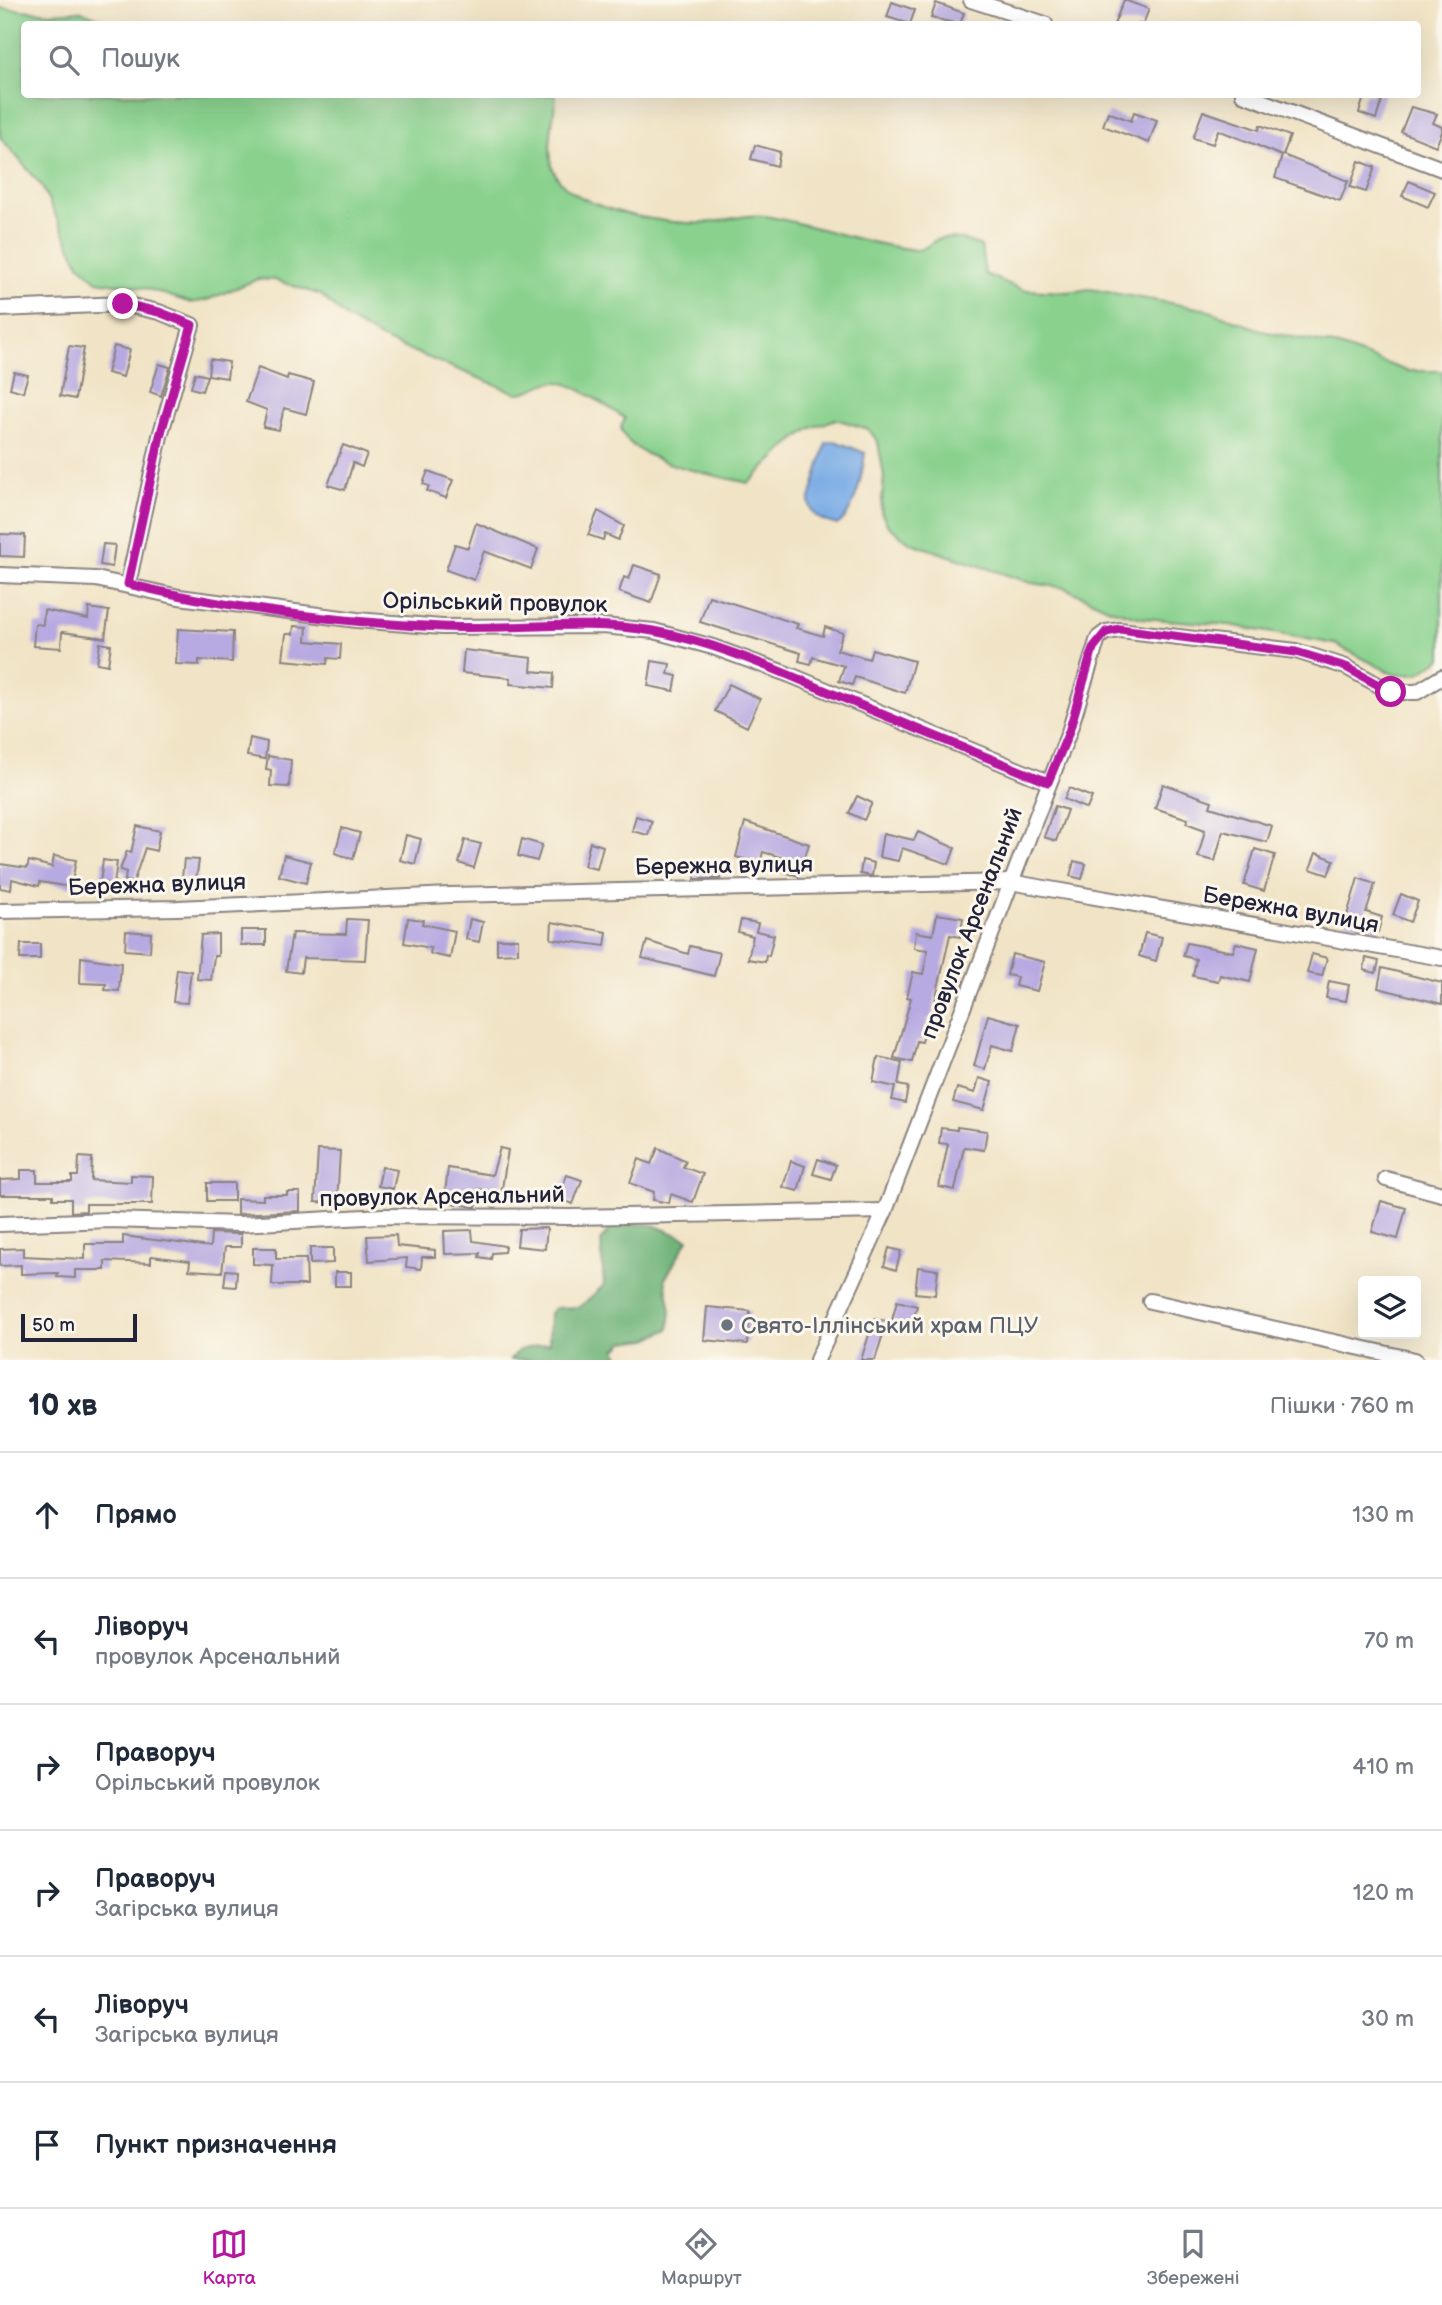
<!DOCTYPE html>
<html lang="uk">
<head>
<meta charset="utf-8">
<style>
  body { margin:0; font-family:"Balsamiq Sans",sans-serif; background:#f6f6f7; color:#1f2937 }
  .controls { position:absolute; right:21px; bottom:21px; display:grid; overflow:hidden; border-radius:7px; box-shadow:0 7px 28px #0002 }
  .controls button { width:63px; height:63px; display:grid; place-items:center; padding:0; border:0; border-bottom:2px solid #e0e1e3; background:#fff; color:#1f2937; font:35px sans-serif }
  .scale { position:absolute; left:21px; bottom:18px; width:116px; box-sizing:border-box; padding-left:7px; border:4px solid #22223b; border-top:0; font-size:19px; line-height:24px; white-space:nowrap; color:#22223b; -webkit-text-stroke:5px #fbf7ec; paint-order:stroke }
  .stop { position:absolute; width:21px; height:21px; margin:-16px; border:5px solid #b5179e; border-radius:50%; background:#fff }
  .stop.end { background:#b5179e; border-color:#fff; box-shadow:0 2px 7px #0008 }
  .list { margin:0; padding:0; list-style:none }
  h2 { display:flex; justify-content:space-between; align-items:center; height:91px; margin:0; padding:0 28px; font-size:30px }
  h2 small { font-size:23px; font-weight:400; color:#747a83 }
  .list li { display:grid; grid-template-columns:46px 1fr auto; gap:21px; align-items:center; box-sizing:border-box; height:126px; padding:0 28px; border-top:2px solid #e0e1e3 }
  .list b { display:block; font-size:26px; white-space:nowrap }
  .list p { margin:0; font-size:23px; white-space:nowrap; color:#747a83 }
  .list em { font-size:23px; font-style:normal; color:#747a83 }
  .icon { flex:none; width:38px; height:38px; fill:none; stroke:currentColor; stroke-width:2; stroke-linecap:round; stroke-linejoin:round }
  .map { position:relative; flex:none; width:1442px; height:1360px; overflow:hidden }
  .search { position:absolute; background:#fff; box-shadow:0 7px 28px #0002; left:21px; right:21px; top:21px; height:77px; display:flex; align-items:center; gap:18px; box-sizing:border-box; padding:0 24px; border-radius:7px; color:#747a83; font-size:26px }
  .sheet { height:847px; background:#fff }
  nav { display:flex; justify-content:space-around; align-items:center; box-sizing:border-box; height:98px; border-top:2px solid #e0e1e3; background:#fff; font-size:19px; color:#747a83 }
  nav a { display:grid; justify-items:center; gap:4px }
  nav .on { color:#b5179e }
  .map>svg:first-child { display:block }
</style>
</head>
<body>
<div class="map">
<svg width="1442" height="1360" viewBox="0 0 1442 1360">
  <rect width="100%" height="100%" fill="#fbf7ec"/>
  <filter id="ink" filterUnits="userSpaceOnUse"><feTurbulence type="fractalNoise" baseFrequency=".0143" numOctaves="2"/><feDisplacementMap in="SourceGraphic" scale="14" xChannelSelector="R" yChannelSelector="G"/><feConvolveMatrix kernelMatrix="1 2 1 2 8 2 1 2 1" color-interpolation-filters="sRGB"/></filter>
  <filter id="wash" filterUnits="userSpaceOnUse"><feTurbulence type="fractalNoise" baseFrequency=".00686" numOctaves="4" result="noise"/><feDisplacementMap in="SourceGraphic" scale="28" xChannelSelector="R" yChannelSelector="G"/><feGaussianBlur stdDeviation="1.57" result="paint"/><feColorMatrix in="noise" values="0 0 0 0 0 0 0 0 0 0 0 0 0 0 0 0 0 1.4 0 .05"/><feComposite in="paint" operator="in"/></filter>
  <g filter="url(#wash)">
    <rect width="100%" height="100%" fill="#f1e4c6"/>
    <path fill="#89d18d" stroke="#567a64" stroke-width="2" d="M 0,8 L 53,13 L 81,11 L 113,24 L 24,24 L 24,94 L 556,95 C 554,117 546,147 553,169 C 566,209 666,225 702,223 C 721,222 746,213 765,216 C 816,225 864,244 916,250 C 925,251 931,241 939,239 C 952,236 969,241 981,246 L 985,274 L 1023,290 L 1067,292 L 1090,289 L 1204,309 L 1266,332 L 1339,346 L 1407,371 L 1442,371 L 1442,658 L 1419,673 L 1395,675 L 1335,644 L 1229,625 L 1142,618 L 1110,609 L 1065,588 L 1031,583 L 911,543 L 888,526 L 881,512 L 884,476 L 878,442 L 868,429 L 836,419 L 811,428 L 788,445 L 749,483 C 719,476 626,462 621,427 L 625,418 C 608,408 572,380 554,382 C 540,383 530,394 516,393 L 382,339 L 346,318 L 321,295 L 275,280 L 258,279 L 207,300 L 191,303 L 145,288 L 97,281 L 79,264 L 41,185 L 0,137 Z"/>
    <polygon fill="#6eb378" stroke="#486a5a" stroke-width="2" points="628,1224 653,1225 688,1239 665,1279 671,1311 669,1329 648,1339 624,1342 616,1350 621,1360 510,1360 519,1350 549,1343 550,1313 555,1308 580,1307 604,1285 601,1241 611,1227"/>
    <path fill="#79abe5" stroke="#4e6690" stroke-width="2" d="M 835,441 L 865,453 C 862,475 856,512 837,525 C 823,521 812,518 809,502 L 826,443 Z"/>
    <g id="blocks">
      <g fill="#b7a9e1">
        <polygon points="1124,0 1149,9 1143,24 1114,24"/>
        <polygon points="892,2 915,10 910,24 887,17"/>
        <polygon points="936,3 964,13 960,24 931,18"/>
        <polygon points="1365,94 1384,94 1376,119 1359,113"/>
        <polygon points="1411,107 1437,114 1433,123 1442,127 1442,132 1436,146 1401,132"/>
        <polygon points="1203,111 1259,130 1260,125 1290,136 1283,155 1348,181 1340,201 1275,178 1282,156 1254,144 1218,130 1213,144 1193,138"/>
        <polygon points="1108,112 1131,121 1134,112 1157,120 1149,143 1103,126"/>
        <polygon points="755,145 780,152 777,166 751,159"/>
        <polygon points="1359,161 1375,167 1366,192 1350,187"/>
        <polygon points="1409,181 1435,192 1428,207 1402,196"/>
        <polygon points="69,346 84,348 75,399 60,396"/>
        <polygon points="114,346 130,350 123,377 107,373"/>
        <polygon points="210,359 229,362 227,378 208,375"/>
        <polygon points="159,364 170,367 161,396 150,392"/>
        <polygon points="258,368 287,379 288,375 314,382 306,414 284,408 279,430 263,427 267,410 246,402"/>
        <polygon points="14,372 28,375 23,392 10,388"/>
        <polygon points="195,373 207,376 202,391 191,388"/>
        <polygon points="343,445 367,454 362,467 353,463 345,490 328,485"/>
        <polygon points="428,471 453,480 446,498 427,491 429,486 423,484"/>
        <polygon points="598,511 624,526 618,540 605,534 603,540 588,535"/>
        <polygon points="476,523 538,549 531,569 484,551 474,580 446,570 455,544 468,548"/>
        <polygon points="0,534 25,535 24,557 0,556"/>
        <polygon points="103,544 115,545 112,567 100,565"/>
        <polygon points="634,565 661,574 651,603 619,592 624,577 629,579"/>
        <polygon points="709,596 798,624 796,628 823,636 825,627 843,633 837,650 869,659 872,649 914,661 905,693 855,677 852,685 839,681 844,666 813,657 811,664 799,661 801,653 700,622"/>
        <polygon points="89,608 109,611 105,638 62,632 61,648 33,646 35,624 43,625 44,610 88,619"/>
        <polygon points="294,626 307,627 306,641 341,644 340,659 328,658 327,664 283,660 286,634 293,634"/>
        <polygon points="178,629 233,632 232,662 199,660 199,665 176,664"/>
        <polygon points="100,643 111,645 108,665 97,663"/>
        <polygon points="464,650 532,658 531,671 554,673 553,688 510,684 511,678 462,673"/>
        <polygon points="652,661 670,664 668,674 677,676 674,691 648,686"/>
        <polygon points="729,684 760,699 747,727 715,711"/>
        <polygon points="250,738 267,742 265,759 247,756"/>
        <polygon points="268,756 291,760 289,787 270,786 271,770 266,769"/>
        <polygon points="1163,784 1212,801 1210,807 1272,826 1267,842 1223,831 1215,861 1198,857 1205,830 1186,823 1188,819 1155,808"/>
        <polygon points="1069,788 1092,797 1087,809 1064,799"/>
        <polygon points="857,796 872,803 864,820 849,813"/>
        <polygon points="1055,806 1067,810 1056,841 1044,837"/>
        <polygon points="636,816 652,821 648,835 632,831"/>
        <polygon points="745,822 809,844 799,876 783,872 787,859 763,852 760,863 736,857"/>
        <polygon points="137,826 160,831 156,851 145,848 133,883 125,881 126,872 120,870 127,851 131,853"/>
        <polygon points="342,828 360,833 353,859 335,853"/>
        <polygon points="918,832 955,848 949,864 902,848 898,861 879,857 883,833 914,840"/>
        <polygon points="406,835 421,839 415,864 400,860"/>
        <polygon points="522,839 542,845 537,861 518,856"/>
        <polygon points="465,840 481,844 474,868 459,863"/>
        <polygon points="590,842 603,846 597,869 584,866"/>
        <polygon points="1255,849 1275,855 1264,891 1244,885"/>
        <polygon points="1316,853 1334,860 1328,875 1310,869"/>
        <polygon points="284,855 311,862 306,883 279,876"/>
        <polygon points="54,856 76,860 71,887 40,882 39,886 12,879 11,890 0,888 0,864 27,868 29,861 52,867"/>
        <polygon points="184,859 199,860 196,881 182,878"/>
        <polygon points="103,860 117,862 114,884 100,883"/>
        <polygon points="862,860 874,863 872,876 860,874"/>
        <polygon points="1074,861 1086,864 1082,879 1070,876"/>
        <polygon points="696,864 721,865 720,879 695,879"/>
        <polygon points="1358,878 1375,884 1366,912 1382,917 1378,932 1345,922"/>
        <polygon points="1401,894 1418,901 1410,922 1393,915"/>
        <polygon points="937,914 963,918 960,937 950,935 931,1019 928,1018 922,1042 917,1041 912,1062 894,1058 911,998 907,997 913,972 923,974 928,950 914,948 916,932 933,935"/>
        <polygon points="408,918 423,920 422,924 455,931 450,958 430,954 431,948 404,943"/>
        <polygon points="347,919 368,920 365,960 303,958 301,973 286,971 292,933 346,934"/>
        <polygon points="470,919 483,922 479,942 466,939"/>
        <polygon points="741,920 758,923 756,931 774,935 769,956 766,955 765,962 748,959 753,936 738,932"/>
        <polygon points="552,922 607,932 605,946 551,939"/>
        <rect x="241" y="930" width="25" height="15"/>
        <polygon points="126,931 151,933 150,952 125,950"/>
        <polygon points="1145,933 1162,937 1156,961 1139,956"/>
        <polygon points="218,934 218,956 214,956 211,980 197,979 201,935"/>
        <polygon points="497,939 518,939 518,953 497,954"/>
        <polygon points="647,941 688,954 690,946 720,953 714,976 642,958"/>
        <polygon points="1187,943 1233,952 1236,943 1258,948 1250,982 1220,975 1218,981 1193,976 1196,959 1183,956"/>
        <polygon points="21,944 40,944 40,959 20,959"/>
        <polygon points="1012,954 1045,962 1037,991 1015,986 1017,977 1007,975"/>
        <polygon points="1312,954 1327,958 1322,976 1307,973"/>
        <polygon points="81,957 121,963 119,991 105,990 106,984 80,983"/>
        <polygon points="1366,958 1379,961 1376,973 1364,970"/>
        <polygon points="1382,968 1442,983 1442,1004 1378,988"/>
        <polygon points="177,969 191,971 187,1003 173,1002"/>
        <polygon points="1329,981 1349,985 1346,1001 1326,998"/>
        <polygon points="988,1015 1020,1024 1013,1051 992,1045 985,1069 974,1066"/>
        <polygon points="878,1057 902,1062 898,1085 908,1087 905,1103 892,1100 895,1087 873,1082"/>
        <polygon points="979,1078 992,1082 984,1110 953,1102 957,1088 975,1093"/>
        <polygon points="957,1127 987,1131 984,1150 964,1147 955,1190 939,1187 948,1144 939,1143 941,1128 957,1130"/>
        <polygon points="500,1148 508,1150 501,1195 479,1189 476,1207 444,1202 448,1168 492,1175"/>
        <polygon points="658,1148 686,1161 683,1167 703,1174 693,1202 671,1194 669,1203 653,1200 654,1192 630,1183 639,1159 651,1164"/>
        <polygon points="318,1150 340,1151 337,1203 315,1202"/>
        <polygon points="79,1157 92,1158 91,1180 131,1182 131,1175 153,1176 152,1204 86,1204 86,1211 71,1212 71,1199 53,1199 53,1195 0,1195 0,1180 21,1179 21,1170 37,1170 37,1182 72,1182 72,1176 78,1176"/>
        <polygon points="818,1159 836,1165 831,1179 813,1174"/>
        <polygon points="791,1161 805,1166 798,1191 783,1187"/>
        <polygon points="382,1167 397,1170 393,1189 378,1186"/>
        <polygon points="567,1175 582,1180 573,1204 558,1198"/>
        <rect x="207" y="1183" width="27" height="18"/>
        <polygon points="287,1192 300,1192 300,1211 237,1214 237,1199 263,1200 263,1195 287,1195"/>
        <polygon points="1381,1201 1406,1208 1398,1239 1372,1232"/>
        <polygon points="547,1228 545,1249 517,1246 519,1229"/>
        <polygon points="472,1230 473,1241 505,1246 504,1252 492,1253 491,1259 479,1257 480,1253 445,1254 444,1231"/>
        <polygon points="211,1233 241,1234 241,1247 225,1247 222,1272 189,1270 190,1261 151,1256 151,1263 105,1261 105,1270 75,1270 75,1278 57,1277 58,1273 21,1274 21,1265 0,1266 0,1249 23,1248 23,1256 85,1259 85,1244 123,1244 123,1236 210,1247"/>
        <polygon points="396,1235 397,1246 435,1250 435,1257 422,1257 421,1269 406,1267 407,1258 369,1261 367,1236"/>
        <polygon points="253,1248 276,1248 276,1259 306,1259 307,1285 272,1285 273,1265 253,1264"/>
        <polygon points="310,1248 333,1248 333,1263 310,1264"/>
        <polygon points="889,1248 901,1251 896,1270 884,1266"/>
        <polygon points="918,1267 938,1270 935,1295 915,1293"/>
        <polygon points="226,1270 237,1271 236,1287 224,1286"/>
        <rect x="335" y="1272" width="16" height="14"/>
        <polygon points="897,1301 917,1306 912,1326 892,1320"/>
        <polygon points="707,1307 750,1311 747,1344 704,1340"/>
        <polygon points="874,1319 887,1321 875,1360 861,1360"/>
      </g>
    </g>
  </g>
  <g filter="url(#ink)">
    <use href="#blocks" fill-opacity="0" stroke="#8a8380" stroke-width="2"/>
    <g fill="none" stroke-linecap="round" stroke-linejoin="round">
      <defs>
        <g id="minor">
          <polyline points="971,0 1045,24"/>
          <polyline points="1243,94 1442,169"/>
          <polyline points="0,309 123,304 159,312 192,325 160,436 128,584"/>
          <polyline points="0,575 96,579 179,597 357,620 442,627 603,626 654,631 713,647 790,675 1048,782"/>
          <polyline points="0,911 178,908 450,895 1010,882 1442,958"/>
          <polyline points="1386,1179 1442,1194"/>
          <polyline points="0,1224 110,1220 240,1224 383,1216 571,1217 885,1211"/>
          <polyline points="1150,1301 1415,1360"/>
          <polyline points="817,1360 885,1211 1069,732 1098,638 1106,632 1120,630 1296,651 1346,667 1391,692 1417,692 1442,677"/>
        </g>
      </defs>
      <use href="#minor" stroke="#8a8380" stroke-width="18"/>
      <use href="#minor" stroke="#fff" stroke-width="14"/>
    </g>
  </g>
  <g fill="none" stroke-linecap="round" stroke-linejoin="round" filter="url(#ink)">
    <path stroke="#b5179e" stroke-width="9" d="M 123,304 L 159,312 L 192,325 L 160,436 L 128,584 C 226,608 341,623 442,627 C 512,630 583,619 653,631 C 721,643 785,674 848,700 C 914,728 981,755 1048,782 L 1069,732 L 1093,648 L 1106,632 L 1120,629 L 1296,652 L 1346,667 L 1391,692"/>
  </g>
  <circle fill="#6b7280" stroke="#fbf7ec" stroke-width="2.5" cx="727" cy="1325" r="7"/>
  <g text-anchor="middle" stroke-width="6" stroke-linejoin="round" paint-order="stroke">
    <g font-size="23" fill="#22223b" stroke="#fbf7ec">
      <text transform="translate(495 602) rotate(1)" y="8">Орільський провулок</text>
      <text transform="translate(724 865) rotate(-1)" y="8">Бережна вулиця</text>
      <text transform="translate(157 884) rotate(-2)" y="8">Бережна вулиця</text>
      <text transform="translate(1291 909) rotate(10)" y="8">Бережна вулиця</text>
      <text transform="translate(971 923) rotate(-69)" y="8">провулок Арсенальний</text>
      <text transform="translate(442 1196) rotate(-1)" y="8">провулок Арсенальний</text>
    </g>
    <g font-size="23" fill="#5b616d" stroke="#fbf7ec" text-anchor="start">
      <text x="741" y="1333">Свято-Іллінський храм ПЦУ</text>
    </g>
  </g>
</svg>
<div class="controls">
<button><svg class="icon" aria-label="layers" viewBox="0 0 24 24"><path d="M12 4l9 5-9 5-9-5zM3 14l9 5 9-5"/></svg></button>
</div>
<div class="scale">50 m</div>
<div class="stop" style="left:1391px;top:692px"></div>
<div class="stop end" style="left:123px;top:304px"></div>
<div class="search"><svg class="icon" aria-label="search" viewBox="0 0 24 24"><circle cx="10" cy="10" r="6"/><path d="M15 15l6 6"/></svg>Пошук</div>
</div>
<section class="sheet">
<h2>10 хв<small>Пішки · 760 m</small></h2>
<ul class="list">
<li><svg class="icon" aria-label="ahead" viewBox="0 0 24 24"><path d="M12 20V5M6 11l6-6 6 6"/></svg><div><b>Прямо</b></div><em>130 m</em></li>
<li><svg class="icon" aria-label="left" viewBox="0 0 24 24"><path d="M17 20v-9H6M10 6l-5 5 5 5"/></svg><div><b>Ліворуч</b><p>провулок Арсенальний</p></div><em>70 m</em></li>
<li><svg class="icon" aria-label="right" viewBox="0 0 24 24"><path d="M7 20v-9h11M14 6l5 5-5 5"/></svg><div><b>Праворуч</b><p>Орільський провулок</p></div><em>410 m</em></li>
<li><svg class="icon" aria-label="right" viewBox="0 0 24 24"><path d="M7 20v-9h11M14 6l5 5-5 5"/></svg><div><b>Праворуч</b><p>Загірська вулиця</p></div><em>120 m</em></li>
<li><svg class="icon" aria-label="left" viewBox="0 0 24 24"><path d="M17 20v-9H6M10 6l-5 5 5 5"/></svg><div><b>Ліворуч</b><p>Загірська вулиця</p></div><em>30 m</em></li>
<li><svg class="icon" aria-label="arrive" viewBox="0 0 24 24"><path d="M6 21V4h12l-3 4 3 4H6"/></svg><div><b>Пункт призначення</b></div></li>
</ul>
</section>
<nav>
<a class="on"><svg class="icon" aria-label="map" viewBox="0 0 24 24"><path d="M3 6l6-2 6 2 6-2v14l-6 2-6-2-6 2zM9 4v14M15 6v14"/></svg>Карта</a>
<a><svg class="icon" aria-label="directions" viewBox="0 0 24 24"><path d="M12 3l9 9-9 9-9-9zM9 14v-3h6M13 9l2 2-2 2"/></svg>Маршрут</a>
<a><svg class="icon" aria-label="saved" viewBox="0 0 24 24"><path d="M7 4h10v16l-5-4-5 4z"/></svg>Збережені</a>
</nav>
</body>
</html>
